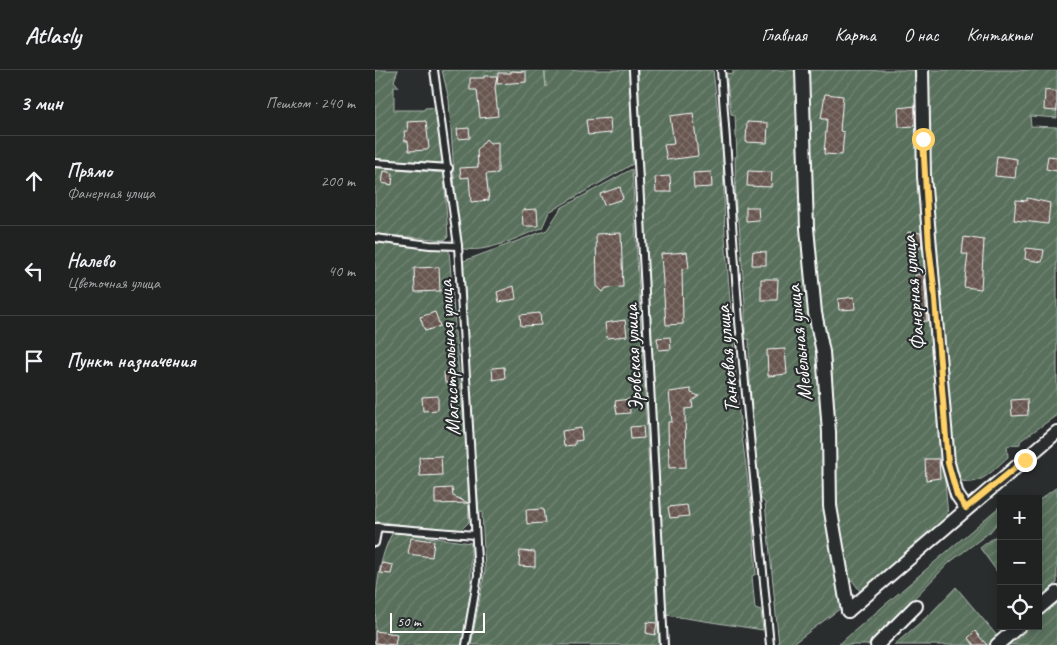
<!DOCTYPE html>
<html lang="ru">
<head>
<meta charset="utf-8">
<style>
  body { margin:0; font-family:Caveat,sans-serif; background:#2d2f2f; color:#f1f3f6 }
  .controls { position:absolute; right:15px; bottom:15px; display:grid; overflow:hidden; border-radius:0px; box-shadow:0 2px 8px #0003 }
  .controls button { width:45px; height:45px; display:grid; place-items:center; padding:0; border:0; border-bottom:1px solid #3d3f40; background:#202222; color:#f1f3f6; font:25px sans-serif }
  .scale { position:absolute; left:15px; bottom:12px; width:95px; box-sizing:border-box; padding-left:5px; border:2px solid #fff; border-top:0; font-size:14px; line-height:18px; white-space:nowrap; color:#fff; -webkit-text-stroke:4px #2a2d2e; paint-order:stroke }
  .stop { position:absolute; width:15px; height:15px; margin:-11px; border:4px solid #ffd166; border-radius:50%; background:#fff }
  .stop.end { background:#ffd166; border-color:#fff; box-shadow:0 1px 5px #0008 }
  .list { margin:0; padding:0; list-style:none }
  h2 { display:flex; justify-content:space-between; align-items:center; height:65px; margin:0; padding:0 20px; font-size:21px }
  h2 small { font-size:16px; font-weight:400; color:#a2a4a5 }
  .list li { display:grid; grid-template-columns:32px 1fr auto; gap:15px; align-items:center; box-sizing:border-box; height:90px; padding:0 20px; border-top:1px solid #3d3f40 }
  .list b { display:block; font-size:19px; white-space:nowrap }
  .list p { margin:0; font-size:16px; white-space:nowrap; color:#a2a4a5 }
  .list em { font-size:16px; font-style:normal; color:#a2a4a5 }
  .icon { flex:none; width:28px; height:28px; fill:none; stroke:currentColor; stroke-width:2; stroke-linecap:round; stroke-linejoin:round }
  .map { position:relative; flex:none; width:682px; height:575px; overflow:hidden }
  header { display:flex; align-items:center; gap:30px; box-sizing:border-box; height:70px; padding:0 25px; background:#202222; border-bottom:1px solid #3d3f40 }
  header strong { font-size:24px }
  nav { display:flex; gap:28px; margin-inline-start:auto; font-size:18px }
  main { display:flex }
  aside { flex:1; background:#202222 }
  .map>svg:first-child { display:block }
</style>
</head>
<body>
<header>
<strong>Atlasly</strong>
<nav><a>Главная</a><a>Карта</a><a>О нас</a><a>Контакты</a></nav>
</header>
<main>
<aside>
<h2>3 мин<small>Пешком · 240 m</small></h2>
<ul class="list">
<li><svg class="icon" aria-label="ahead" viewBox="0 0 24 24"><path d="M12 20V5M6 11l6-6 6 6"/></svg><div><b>Прямо</b><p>Фанерная улица</p></div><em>200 m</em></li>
<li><svg class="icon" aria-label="left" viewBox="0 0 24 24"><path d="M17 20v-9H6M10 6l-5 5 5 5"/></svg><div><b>Налево</b><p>Цветочная улица</p></div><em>40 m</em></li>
<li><svg class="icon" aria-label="arrive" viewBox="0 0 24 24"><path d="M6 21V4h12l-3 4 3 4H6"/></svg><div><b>Пункт назначения</b></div></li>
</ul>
</aside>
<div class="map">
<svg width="682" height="575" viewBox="0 0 682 575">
  <defs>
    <pattern id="garden-furrows" width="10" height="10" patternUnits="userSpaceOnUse" patternTransform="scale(1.25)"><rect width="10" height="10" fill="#59705c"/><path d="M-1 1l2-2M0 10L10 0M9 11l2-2" fill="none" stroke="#728574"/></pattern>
    <pattern id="building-cross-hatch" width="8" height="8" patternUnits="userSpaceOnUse" patternTransform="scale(1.25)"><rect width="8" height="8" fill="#675650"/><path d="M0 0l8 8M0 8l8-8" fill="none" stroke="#7e6f6a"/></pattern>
  </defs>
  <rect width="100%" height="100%" fill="#2a2d2e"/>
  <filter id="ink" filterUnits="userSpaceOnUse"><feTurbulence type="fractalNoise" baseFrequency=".02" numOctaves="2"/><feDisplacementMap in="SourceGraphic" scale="10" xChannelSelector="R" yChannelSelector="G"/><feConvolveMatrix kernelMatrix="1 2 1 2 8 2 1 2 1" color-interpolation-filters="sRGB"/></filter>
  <g filter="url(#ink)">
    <g fill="url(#garden-furrows)" stroke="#acb8ae">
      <polygon points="0,0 23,0 19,11 24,17 19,17 19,40 49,40 50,38 64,37 68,89 66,93 0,89"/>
      <path d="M 67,0 L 169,0 L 171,17 L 170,0 L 254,0 L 258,94 L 174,142 L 167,158 C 142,167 111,185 84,178 L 74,30 Z"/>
      <polygon points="263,0 338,0 348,86 350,167 364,343 377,442 381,504 377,506 380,539 386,541 388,560 291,545 274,265"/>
      <path d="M 358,0 L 421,0 L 424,89 L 443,278 L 447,353 L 466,535 L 466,538 L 416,575 L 404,575 L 390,433 L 385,427 C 379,373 374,323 374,269 L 370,269 L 370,235 L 364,153 L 361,144 L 360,87 L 362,86 L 360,45 L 356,44 L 351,3 L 358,4 Z"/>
      <path d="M 430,0 L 543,0 L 548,181 L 551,185 L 573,447 L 540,479 L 485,521 L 477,510 L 471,512 C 445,343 437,171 430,0 Z"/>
      <path d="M 550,0 L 682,0 L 682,48 L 655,46 L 656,56 L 682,57 L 682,345 L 645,371 L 645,374 L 632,376 L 633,387 C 620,398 604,419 585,410 L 579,397 L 554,145 Z"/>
      <polygon points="0,97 69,103 73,167 70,170 0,164"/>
      <polygon points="257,99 284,575 96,575 110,501 107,442 104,442 91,288 86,192 172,160 186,138"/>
      <polygon points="0,173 74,180 80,255 76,261 80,261 92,381 94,452 86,460 71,461 0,451"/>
      <polygon points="682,417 682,513 663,530 663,431"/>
      <polygon points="624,437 626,449 615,462 575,492 493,575 463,575"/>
      <path d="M 18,462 L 96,473 L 96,521 L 87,575 L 0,575 C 0,538 0,493 18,462 Z"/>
      <polygon points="626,462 626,507 605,478"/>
      <polygon points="581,517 623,567 615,575 519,575 555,544"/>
      <polygon points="682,530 682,575 631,575 653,556 663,556 663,547"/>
    </g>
    <g fill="url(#building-cross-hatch)" stroke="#fff">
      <polygon points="136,1 151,2 151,12 122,14 123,3 136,3"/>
      <polygon points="109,6 122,6 120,17 123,46 105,48 102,20 95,20 95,8 109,8"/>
      <polygon points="670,20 682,22 682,41 669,40"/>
      <polygon points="450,24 468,26 465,61 469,62 467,85 449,84 452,49 446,49"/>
      <polygon points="540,36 540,56 524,57 523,38"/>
      <polygon points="318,43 323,86 292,90 289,75 299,74 295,46"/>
      <polygon points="235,48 236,63 213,65 211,50"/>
      <polygon points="51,51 54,78 52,80 34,81 33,71 30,71 29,61 33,61 32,52"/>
      <polygon points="372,52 393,53 392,73 371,72"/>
      <polygon points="94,58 95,68 83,69 82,59"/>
      <polygon points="111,69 115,73 123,72 123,103 111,104 114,130 96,132 94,107 86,108 85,98 103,97 102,80"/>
      <polygon points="622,86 642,89 640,108 620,106"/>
      <polygon points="673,86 682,87 682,101 671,99"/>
      <polygon points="9,101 18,103 17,115 7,113"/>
      <polygon points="373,101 397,102 396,117 372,116"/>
      <polygon points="336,102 337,117 319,118 318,103"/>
      <polygon points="295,106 296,122 281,122 280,107"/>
      <polygon points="245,117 248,129 229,135 225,124"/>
      <polygon points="652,128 675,133 673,154 639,150 641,130 652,131"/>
      <polygon points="371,137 383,137 384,150 371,151"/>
      <polygon points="162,139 163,156 148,156 147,140"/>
      <polygon points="533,162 546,163 547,178 532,177"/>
      <polygon points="246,163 248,217 231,218 228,222 222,216 221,164"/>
      <polygon points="589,167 609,170 606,219 589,217 593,184 587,184"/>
      <polygon points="651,178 669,180 667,192 650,189"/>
      <polygon points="378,181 391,182 391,195 377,195"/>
      <polygon points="312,182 314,198 307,199 308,254 291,255 286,184"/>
      <polygon points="64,197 65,221 40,222 39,198"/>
      <polygon points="549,204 552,251 542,252 539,228 541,228 540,205"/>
      <polygon points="386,209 403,209 402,230 386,230"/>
      <polygon points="139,216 141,229 124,232 122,222"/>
      <polygon points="479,227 480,239 464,240 463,229"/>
      <polygon points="60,242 65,256 50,261 45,247"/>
      <polygon points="165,243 166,255 146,256 145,245"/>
      <polygon points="250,250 252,266 232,268 230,253"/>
      <polygon points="295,267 296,279 284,280 282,268"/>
      <polygon points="410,279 412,304 393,306 392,280"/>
      <polygon points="129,297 130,308 118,310 117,298"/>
      <polygon points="69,302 79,302 80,312 70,313"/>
      <polygon points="316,319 316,323 324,326 317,331 318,338 310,339 311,397 294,398 293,352 297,352 294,322"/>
      <polygon points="63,326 63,340 48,341 47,327"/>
      <polygon points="254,329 255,343 242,344 240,331"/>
      <polygon points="652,329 653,345 637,346 636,330"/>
      <polygon points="268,356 269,368 256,369 255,357"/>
      <polygon points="206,358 207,370 200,371 200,375 189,376 187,361"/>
      <polygon points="66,386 67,405 45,406 44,387"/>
      <polygon points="550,389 564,389 565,408 551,410"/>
      <polygon points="77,418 78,426 93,433 60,434 60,419"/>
      <polygon points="312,435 314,446 295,448 293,437"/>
      <polygon points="168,439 170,453 152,454 151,440"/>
      <polygon points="36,468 59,471 57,487 33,484"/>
      <polygon points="145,481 160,482 160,497 144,496"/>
      <polygon points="7,493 18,495 16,504 5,503"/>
      <polygon points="272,552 282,553 280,565 271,563"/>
      <polygon points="0,561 22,564 20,575 0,573"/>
      <polygon points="600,561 603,565 612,575 599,575 593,568"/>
    </g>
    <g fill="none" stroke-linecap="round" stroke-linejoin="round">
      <defs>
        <g id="lane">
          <polyline points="59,0 83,176 103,505 91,575"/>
          <polyline points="258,0 289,575"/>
          <polyline points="346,0 364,251 395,575"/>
          <polyline points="0,93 74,98"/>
          <polyline points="0,168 55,175 83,176"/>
          <polyline points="0,457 100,465"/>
          <polyline points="0,473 3,457"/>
        </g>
        <g id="street">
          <polyline points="427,0 432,158 440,243 448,282 454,362 455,436 473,541"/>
          <polyline points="547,0 549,106 573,393 582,425 591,438"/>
          <polyline points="663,539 682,523"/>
          <polyline points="473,541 682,362"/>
          <polyline points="502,575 541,536"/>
          <polyline points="622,575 644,556"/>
        </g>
      </defs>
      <use href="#lane" stroke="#fff" stroke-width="10"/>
      <use href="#street" stroke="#fff" stroke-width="16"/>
      <use href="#lane" stroke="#2a2d2e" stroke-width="6"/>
      <use href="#street" stroke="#2a2d2e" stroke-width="12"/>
    </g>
  </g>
  <g fill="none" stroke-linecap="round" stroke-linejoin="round" filter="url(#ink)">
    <polyline stroke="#ffd166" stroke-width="6" points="548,69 554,176 559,217 573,393 582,425 591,438 650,390"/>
  </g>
  <g text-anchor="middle" stroke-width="4.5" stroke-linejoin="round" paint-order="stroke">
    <g font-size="21" fill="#fff" stroke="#2a2d2e">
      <text transform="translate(538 223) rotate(-95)" y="7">Фанерная улица</text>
      <text transform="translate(424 273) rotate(-96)" y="7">Мебельная улица</text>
      <text transform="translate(74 288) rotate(-93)" y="7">Магистральная улица</text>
      <text transform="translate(258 288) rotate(-93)" y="7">Эровская улица</text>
      <text transform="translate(352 289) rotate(-95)" y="7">Танковая улица</text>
    </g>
  </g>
</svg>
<div class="controls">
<button>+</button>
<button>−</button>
<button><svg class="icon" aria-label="locate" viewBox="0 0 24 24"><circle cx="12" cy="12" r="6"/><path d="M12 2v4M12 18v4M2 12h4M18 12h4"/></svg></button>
</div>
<div class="scale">50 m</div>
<div class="stop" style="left:548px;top:69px"></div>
<div class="stop end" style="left:650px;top:390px"></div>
</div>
</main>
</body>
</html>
